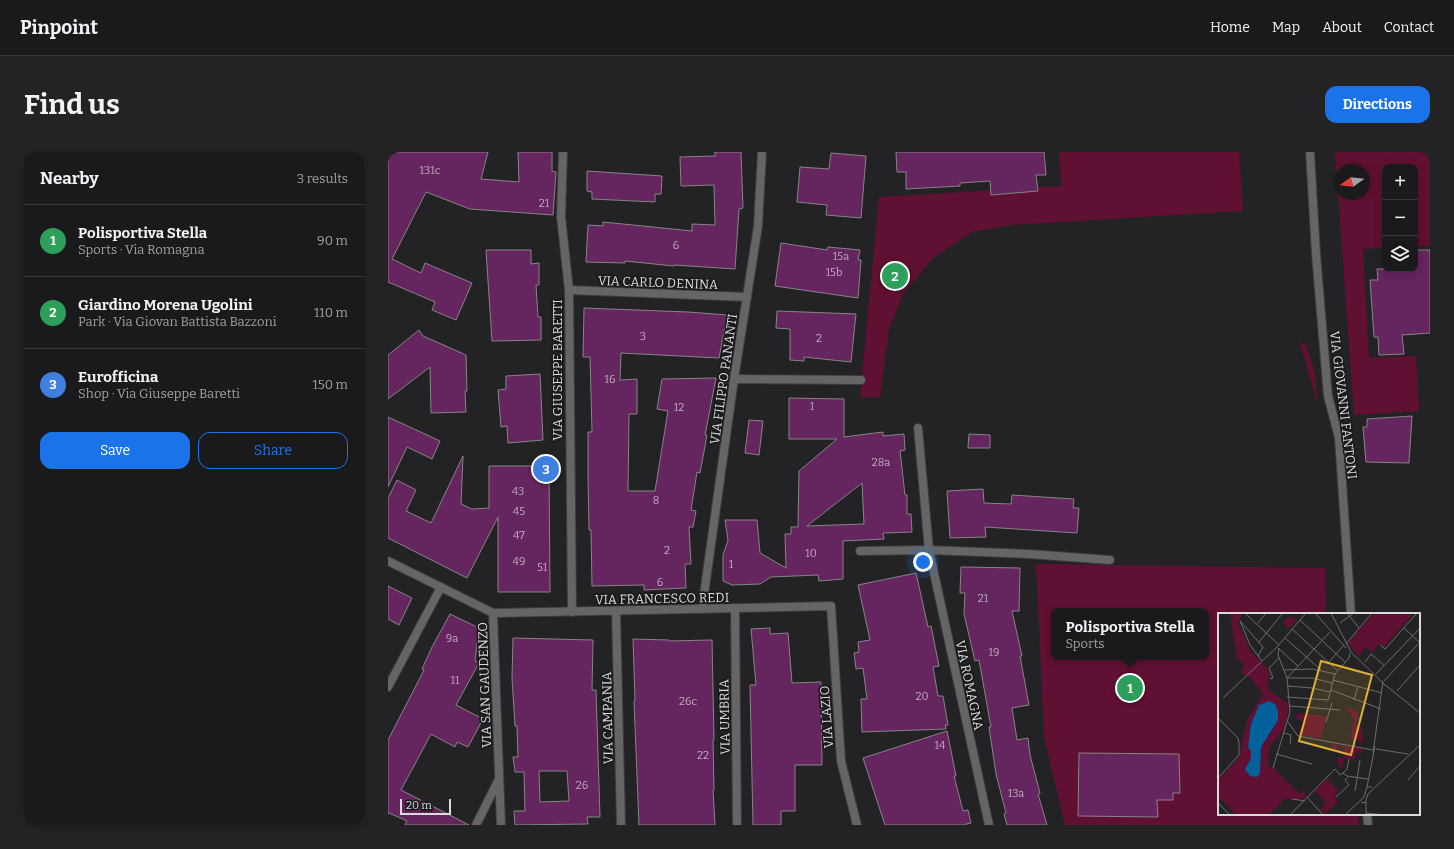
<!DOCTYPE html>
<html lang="en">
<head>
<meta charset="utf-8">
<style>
  body { margin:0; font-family:Bitter,serif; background:#232325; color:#f1f3f6 }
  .controls { position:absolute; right:12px; top:12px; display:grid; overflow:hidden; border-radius:8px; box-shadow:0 2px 10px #0003 }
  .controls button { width:36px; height:36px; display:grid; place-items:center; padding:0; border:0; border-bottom:1px solid #38383b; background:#1a1a1c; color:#f1f3f6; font:20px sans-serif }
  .compass { position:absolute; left:946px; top:12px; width:36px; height:36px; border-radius:50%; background:#1a1a1c; box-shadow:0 2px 10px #0003; rotate:255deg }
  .scale { position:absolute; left:12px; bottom:10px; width:51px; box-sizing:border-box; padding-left:4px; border:2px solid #dbdbdc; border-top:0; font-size:11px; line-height:14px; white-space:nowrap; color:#dbdbdc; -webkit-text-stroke:3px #1a191b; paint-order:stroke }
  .you { position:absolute; left:535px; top:410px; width:14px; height:14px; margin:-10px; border:3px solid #fff; border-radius:50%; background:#1a73e8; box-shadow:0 0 0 6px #1a73e833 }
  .badge { display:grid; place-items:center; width:26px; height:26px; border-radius:50%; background:#1a73e8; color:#fff; font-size:13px; font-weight:700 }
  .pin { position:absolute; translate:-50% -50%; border:2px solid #fff; box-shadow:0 1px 4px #0006 }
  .popup { position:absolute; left:663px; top:456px; width:158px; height:52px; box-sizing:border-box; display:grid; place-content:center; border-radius:8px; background:#1a1a1c; filter:drop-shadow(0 1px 3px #0005); font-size:13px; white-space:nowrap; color:#9fa1a3 }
  .popup b { font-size:15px; color:#f1f3f6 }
  .popup::after { content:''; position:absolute; left:50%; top:100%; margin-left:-8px; border:8px solid transparent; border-top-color:#1a1a1c }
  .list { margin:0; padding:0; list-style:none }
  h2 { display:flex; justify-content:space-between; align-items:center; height:52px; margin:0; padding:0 16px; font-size:17px }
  h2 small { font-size:13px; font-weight:400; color:#9fa1a3 }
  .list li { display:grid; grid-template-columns:26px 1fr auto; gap:12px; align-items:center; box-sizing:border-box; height:72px; padding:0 16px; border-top:1px solid #38383b }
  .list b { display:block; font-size:15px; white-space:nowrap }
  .list p { margin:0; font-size:13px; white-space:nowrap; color:#9fa1a3 }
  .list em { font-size:13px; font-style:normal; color:#9fa1a3 }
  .actions { display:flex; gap:8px; padding:12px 16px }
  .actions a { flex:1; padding:9px 0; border:1px solid #1a73e8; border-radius:12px; text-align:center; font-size:14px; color:#1a73e8 }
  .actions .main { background:#1a73e8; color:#fff }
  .icon { flex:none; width:22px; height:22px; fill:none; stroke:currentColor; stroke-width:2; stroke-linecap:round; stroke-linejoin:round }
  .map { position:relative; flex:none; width:1042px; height:673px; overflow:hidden; border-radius:12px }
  header { display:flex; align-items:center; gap:24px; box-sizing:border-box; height:56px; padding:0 20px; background:#1a1a1c; border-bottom:1px solid #38383b }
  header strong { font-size:19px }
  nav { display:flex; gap:22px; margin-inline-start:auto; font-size:14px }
  .intro { display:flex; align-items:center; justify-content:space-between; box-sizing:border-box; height:96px; padding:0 24px }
  h1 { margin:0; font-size:28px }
  .button { padding:10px 18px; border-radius:12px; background:#1a73e8; color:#fff; font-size:14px; font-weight:700 }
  main { display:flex; gap:24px; padding:0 24px }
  aside { flex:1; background:#1a1a1c; border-radius:12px; box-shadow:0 2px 10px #0003 }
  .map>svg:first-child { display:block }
</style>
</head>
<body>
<header>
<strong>Pinpoint</strong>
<nav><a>Home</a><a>Map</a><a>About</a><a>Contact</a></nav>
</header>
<div class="intro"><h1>Find us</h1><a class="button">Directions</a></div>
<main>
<aside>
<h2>Nearby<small>3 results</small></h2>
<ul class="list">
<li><span class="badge" style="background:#2e9e5b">1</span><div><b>Polisportiva Stella</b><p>Sports · Via Romagna</p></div><em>90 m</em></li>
<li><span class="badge" style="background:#2e9e5b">2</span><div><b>Giardino Morena Ugolini</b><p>Park · Via Giovan Battista Bazzoni</p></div><em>110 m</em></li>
<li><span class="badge" style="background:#3f7fe0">3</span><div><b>Eurofficina</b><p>Shop · Via Giuseppe Baretti</p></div><em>150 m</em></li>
</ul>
<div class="actions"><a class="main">Save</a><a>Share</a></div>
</aside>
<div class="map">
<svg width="1042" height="673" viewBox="0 0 1042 673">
  <rect width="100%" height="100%" fill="#232325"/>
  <g fill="#601032" fill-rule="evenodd">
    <polygon points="671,0 851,0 855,59 623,73 584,80 544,107 515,142 501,177 492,245 472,245 491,45 673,34"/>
    <path d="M 947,0 L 1042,0 L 1042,94 L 1027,94 L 1027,15 L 997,15 L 997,96 L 975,97 L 981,206 L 1028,204 L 1031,259 L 966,263 ZM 952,18 L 976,18 L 976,42 L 952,42 Z"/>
    <polygon points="911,188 913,191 918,193 927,222 930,253"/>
    <path d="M 648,412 L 937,416 L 938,462 L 831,462 L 831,662 L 970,662 L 971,673 L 677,673 L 656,585 ZM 666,459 L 818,459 L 818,505 L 666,505 Z"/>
  </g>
  <g fill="#65255e" stroke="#878486" fill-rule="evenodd">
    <polygon points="0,0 100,0 93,27 131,30 130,0 164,0 164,19 168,20 165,63 82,57 38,40 4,107 33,121 37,111 84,131 68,168 44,158 47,150 0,130"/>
    <polygon points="327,0 353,0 355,56 351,57 347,117 286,113 286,114 237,109 237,111 198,110 200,73 215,74 215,70 304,79 304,72 327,73 326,33 293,34 292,5 327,4"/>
    <polygon points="508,0 656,0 658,23 648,23 650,39 603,43 602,29 572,31 572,34 518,37 518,20 509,20"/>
    <polygon points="443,1 478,4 473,66 438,63 439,53 409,50 412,15 441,17"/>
    <polygon points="199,19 274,24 273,42 267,42 267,50 204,47 204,40 199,39"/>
    <polygon points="393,91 439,98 440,95 472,98 470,108 473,108 470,146 387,134"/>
    <polygon points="98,98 143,98 143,112 151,111 151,133 148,133 150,165 153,165 153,188 104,189"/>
    <polygon points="1027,98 1042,98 1042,181 1014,183 1016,202 991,203 990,185 986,185 982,128 990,128 989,117 1027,117"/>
    <polygon points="196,156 300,160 339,163 331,206 233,201 232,228 249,227 249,262 241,262 240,339 267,339 280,259 269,257 274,227 328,226 317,283 319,283 312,321 309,320 303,358 308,359 305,375 301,375 303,412 297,412 298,436 256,438 256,433 204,434 203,378 201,378 200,324 200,280 204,280 202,205 195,205"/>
    <polygon points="389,159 468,162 463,210 416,205 416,209 402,208 402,177 388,176"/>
    <polygon points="31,178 35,184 78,203 79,239 77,239 78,260 43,261 42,215 0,247 0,203"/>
    <polygon points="152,222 155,288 120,291 119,274 113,275 110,238 118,237 118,224"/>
    <path d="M 401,246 L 456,247 L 456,285 L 495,280 L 495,284 L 516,282 L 517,298 L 512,299 L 517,343 L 519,343 L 519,362 L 523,362 L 524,380 L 495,381 L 496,387 L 455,389 L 455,427 L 431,429 L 430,423 L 383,425 L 372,432 L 344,433 L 335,429 L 335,403 L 340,388 L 337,368 L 369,368 L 372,401 L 398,416 L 397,382 L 403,382 L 403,375 L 410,375 L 411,319 L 449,287 L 401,287 ZM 474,331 L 476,372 L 419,374 Z"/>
    <polygon points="1024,264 1021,311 978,310 975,275 979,275 979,267"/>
    <polygon points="0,265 52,289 44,307 19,295 0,335"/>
    <polygon points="361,268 375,269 371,303 357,301"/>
    <polygon points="581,282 602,283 602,296 580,296"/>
    <polygon points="75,304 73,352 84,357 101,356 101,314 161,314 162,440 110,440 110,365 79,426 0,386 0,346 9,328 28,338 18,359 43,371"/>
    <polygon points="595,337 596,351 623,352 624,343 686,347 685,356 691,356 689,381 597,375 598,385 562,386 559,339"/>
    <polygon points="573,415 632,416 631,459 624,459 634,504 632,504 641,553 624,556 629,588 640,586 642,603 652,641 650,642 659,673 619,673 616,662 618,661 608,622 601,575 603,575 591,508 587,509 576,462 577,441 572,441"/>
    <polygon points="528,421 540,475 543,474 551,514 545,515 550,544 555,544 560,573 557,573 558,577 474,580 473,547 479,547 475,516 468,517 466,501 471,500 470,490 482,488 470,433"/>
    <polygon points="0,434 24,446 11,473 0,467"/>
    <polygon points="62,462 91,476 87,509 91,511 68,553 95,567 80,595 69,590 67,595 43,582 13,638 81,673 17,673 19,669 1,661 0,662 0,588 36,518 34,517 44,495"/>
    <polygon points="382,476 382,482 400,481 404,531 433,530 434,613 407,613 407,659 393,659 393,673 365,673 362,533 368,533 363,477"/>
    <path d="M 125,486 L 205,488 L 204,538 L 208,538 L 212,665 L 199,665 L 200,672 L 127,673 L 126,659 L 137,659 L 136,620 L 127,620 L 125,605 L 130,605 L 129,574 L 127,574 L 124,526 ZM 151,619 L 179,619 L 181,649 L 152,650 Z"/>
    <polygon points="245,487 281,488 281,489 324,488 326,588 325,588 326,638 325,638 327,673 251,673 246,549 247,549"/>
    <polygon points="559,579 568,624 566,624 575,659 580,658 583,671 578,672 578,673 497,673 475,606"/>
    <polygon points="691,601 791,602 792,641 785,641 785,648 769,648 770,665 690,664"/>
  </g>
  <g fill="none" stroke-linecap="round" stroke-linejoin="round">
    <defs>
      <g id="minor">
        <polyline points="175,0 173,65 181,138 184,460"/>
        <polyline points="922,0 928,102 940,244 951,286 963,462"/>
        <polyline points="181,138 359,145"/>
        <polyline points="346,227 473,228"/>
        <polyline points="530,276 541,398 601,673"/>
        <polyline points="472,399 541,398 641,402 722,408"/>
        <polyline points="0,409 105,461 113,673"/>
        <polyline points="347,456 349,673"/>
        <polyline points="314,457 346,227 370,74 374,0"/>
        <polyline points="228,459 233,673"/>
        <polyline points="105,461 443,454 453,609 469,673"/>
        <polyline points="0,535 53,435"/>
        <polyline points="979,662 980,673"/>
        <polyline points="88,673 110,629"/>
      </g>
    </defs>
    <use href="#minor" stroke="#3d3d3f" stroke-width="10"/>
    <use href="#minor" stroke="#656566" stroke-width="8"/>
  </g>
  <g text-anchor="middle" stroke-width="3.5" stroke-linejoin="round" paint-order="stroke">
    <g font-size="11" fill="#beaebc">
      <text x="42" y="22">131c</text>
      <text x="156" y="55">21</text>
      <text x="288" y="97">6</text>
      <text x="453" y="108">15a</text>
      <text x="446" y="124">15b</text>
      <text x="255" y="188">3</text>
      <text x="431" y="190">2</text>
      <text x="222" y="231">16</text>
      <text x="424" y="258">1</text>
      <text x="291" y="259">12</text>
      <text x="493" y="314">28a</text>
      <text x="130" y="343">43</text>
      <text x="268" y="352">8</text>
      <text x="131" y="363">45</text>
      <text x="131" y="387">47</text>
      <text x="279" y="402">2</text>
      <text x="423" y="405">10</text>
      <text x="131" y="413">49</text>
      <text x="343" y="416">1</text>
      <text x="154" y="419">51</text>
      <text x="272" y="434">6</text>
      <text x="595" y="450">21</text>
      <text x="64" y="490">9a</text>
      <text x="606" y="504">19</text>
      <text x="67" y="532">11</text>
      <text x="534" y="548">20</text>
      <text x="300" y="553">26c</text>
      <text x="552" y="597">14</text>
      <text x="315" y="607">22</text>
      <text x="194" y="637">26</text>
      <text x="628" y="645">13a</text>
    </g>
    <g font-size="13" fill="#dbdbdc" stroke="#1a191b">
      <text transform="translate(270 130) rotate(2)" y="5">VIA CARLO DENINA</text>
      <text transform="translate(169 218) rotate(-90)" y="5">VIA GIUSEPPE BARETTI</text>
      <text transform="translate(335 227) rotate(-82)" y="5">VIA FILIPPO PANANTI</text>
      <text transform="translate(956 253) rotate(83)" y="5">VIA GIOVANNI FANTONI</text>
      <text transform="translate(274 446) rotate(-1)" y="5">VIA FRANCESCO REDI</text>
      <text transform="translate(96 533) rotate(-92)" y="5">VIA SAN GAUDENZO</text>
      <text transform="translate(582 533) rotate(78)" y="5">VIA ROMAGNA</text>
      <text transform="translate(336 565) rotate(-91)" y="5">VIA UMBRIA</text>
      <text transform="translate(438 565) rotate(-94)" y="5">VIA LAZIO</text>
      <text transform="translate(219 566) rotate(-91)" y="5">VIA CAMPANIA</text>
    </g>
  </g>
  <g transform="translate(830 461)">
    <rect width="202" height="202" fill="#232325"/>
    <path d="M 12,0 L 24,0 L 20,10 L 33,39 L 49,55 L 53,64 L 50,66 L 51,78 L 70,90 L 71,93 L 67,115 L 51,134 L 50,153 L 55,155 L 81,181 L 86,177 L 88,185 L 71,187 L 68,185 L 50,202 L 18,202 L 0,183 L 0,165 L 3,165 L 21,144 L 29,107 L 45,81 L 32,64 L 23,61 L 26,52 L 19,45 ZM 156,0 L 196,0 L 166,34 L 162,30 L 154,39 L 148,34 L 140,43 L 130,30 ZM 71,3 L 79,7 L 71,15 L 65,10 ZM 126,93 L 141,99 L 138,113 L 144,115 L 145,129 L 132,126 L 136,105 ZM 80,100 L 109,103 L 103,125 L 81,122 L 85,108 L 78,106 ZM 114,131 L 141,135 L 145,136 L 144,141 L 138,139 L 137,146 L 126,145 L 124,156 L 119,150 L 120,144 L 125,145 L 127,135 L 119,133 L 118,137 L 113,136 ZM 109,166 L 120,178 L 116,183 L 120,188 L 107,201 L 102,196 L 108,190 L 98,179 L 92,183 Z" fill="#601032"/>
    <path d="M 51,88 L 57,91 L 60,98 L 60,107 L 43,134 L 42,160 L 39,164 L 32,163 L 27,156 L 33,145 L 33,138 L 30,134 L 33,111 L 41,92 Z" fill="#01619a"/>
    <path fill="none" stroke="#6d6d6e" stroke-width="1" d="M 97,0 L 128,35M 113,0 L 133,39 L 166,71M 129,0 L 141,15M 28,1 L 61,32M 82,7 L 127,49M 40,10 L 48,0M 122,10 L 136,0M 186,15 L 202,30M 74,16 L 119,57M 67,25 L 103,57M 41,29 L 65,0M 128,31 L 154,0M 162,32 L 167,36 L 199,0M 60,35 L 80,53M 40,43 L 45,34 L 22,8 L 32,32 L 44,48M 111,49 L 126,32M 147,49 L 153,41 L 166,52M 66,57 L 95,56 L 117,61 L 131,45 L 132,40M 158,61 L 202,15M 69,65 L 112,19M 69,65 L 94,65 L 114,70M 52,66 L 55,65 L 51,55 L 61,45M 115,67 L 164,80M 166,68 L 202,29M 166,71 L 202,100M 70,73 L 94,75 L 112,79M 113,77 L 163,96M 179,78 L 202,52M 69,84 L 110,87 L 117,61M 5,85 L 59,34 L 88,0M 136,87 L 140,73M 72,93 L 122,97M 0,105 L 20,125 L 21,130 L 21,142 L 1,164M 70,109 L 80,123 L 155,137M 108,109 L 114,90M 66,120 L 73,122 L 72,131M 158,136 L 190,141M 155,140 L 165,68M 58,141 L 94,151M 55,155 L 72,99 L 69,65 L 60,42 L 61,35M 125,160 L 129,156 L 131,146M 190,167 L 202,153M 149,174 L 157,133M 137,178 L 142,147M 89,184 L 105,202M 118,184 L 131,172 L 127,167 L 130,164M 74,186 L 87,188M 143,189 L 147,190 L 150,181 L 202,132M 148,189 L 148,202M 0,190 L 12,202M 148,200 L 167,202M 72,202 L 117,156 L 122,162 L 125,160 L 129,163 L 150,166M 127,202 L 146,184 L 149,174 L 154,174"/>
    <path fill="#dfb133" fill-opacity="0.15" stroke="#dfb133" stroke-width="2" d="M 103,48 L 154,62 L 133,142 L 81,128 Z"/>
    <rect width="202" height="202" fill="none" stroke="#dbdbdc" stroke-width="2"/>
  </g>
</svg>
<div class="controls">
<button>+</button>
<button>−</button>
<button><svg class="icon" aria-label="layers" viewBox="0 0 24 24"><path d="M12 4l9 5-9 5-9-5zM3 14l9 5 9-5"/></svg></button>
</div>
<svg class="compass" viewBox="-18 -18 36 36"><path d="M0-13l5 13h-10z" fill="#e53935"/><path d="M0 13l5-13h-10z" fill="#9fa1a3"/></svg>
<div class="scale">20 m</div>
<div class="you"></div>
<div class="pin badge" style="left:742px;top:536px;background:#2e9e5b">1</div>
<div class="popup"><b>Polisportiva Stella</b>Sports</div>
<div class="pin badge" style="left:507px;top:124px;background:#2e9e5b">2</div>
<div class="pin badge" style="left:158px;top:317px;background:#3f7fe0">3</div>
</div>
</main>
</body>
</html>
